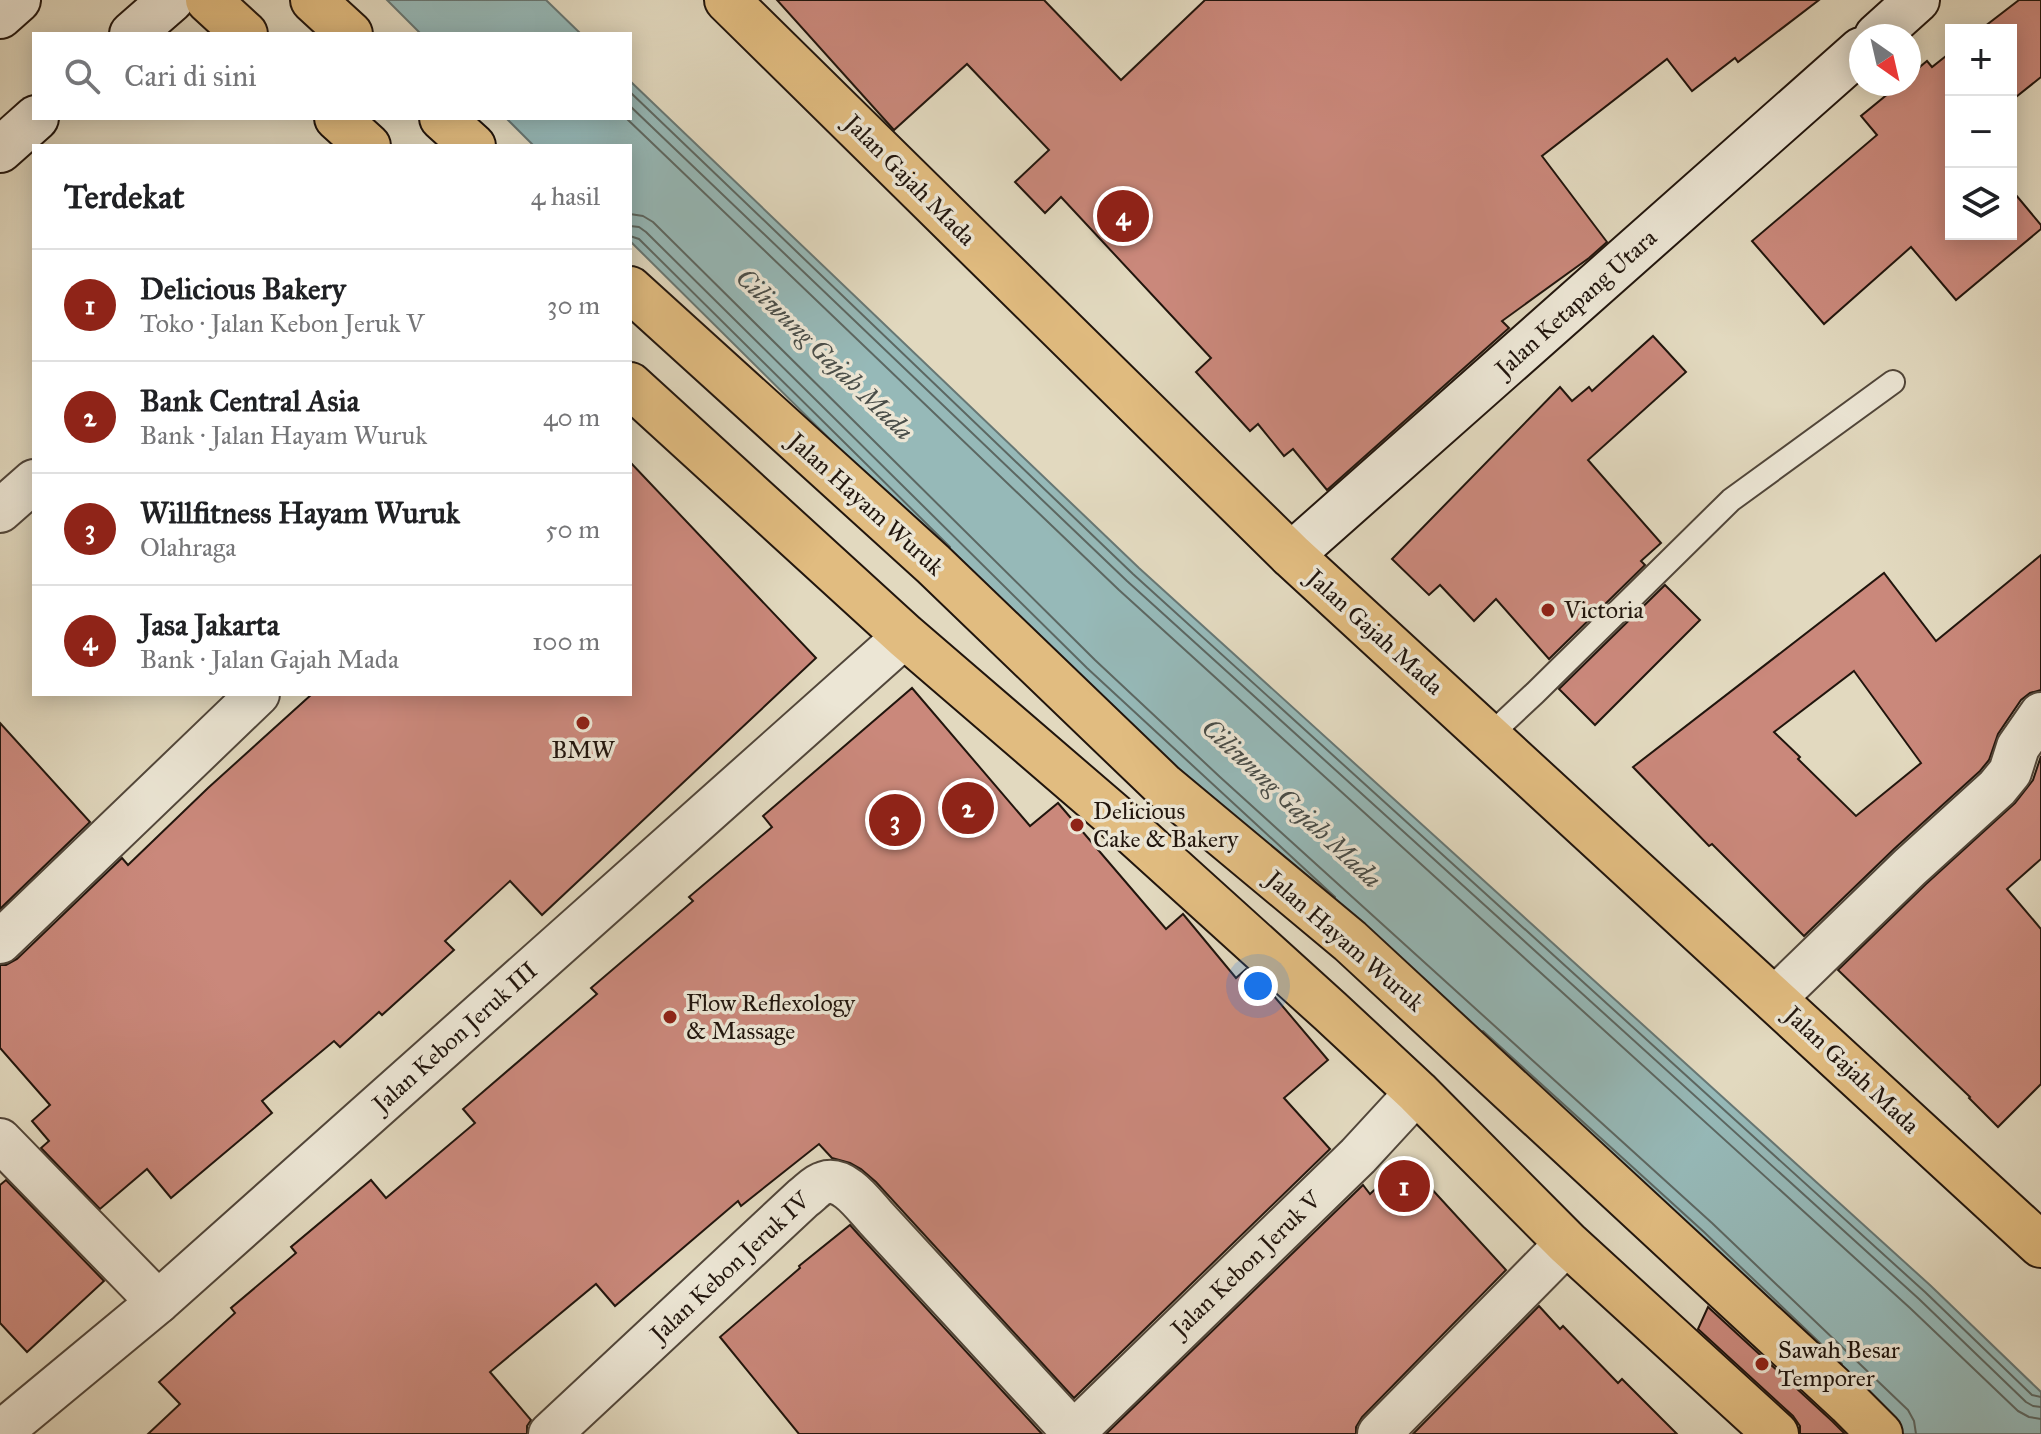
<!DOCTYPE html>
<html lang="id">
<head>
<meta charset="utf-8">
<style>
  body { margin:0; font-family:"IM FELL Great Primer",serif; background:#f6f6f6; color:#202124 }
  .controls { position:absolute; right:24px; top:24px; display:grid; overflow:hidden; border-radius:0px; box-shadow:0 4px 20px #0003 }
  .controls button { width:72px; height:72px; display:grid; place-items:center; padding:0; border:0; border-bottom:2px solid #e0e0e0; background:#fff; color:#202124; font:40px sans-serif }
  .compass { position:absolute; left:1849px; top:24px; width:72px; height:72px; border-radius:50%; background:#fff; box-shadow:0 4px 20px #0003; rotate:146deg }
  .you { position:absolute; left:1258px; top:986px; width:28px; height:28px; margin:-20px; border:6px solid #fff; border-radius:50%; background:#1a73e8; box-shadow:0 0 0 12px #1a73e833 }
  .badge { display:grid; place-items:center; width:52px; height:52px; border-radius:50%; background:#8f2418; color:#fff; font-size:26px; font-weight:700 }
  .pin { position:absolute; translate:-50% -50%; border:4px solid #fff; box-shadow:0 2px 8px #0006 }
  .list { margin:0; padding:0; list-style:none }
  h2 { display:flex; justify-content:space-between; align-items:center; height:104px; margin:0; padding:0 32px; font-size:34px }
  h2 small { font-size:26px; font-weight:400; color:#757577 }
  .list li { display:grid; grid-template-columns:52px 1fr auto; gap:24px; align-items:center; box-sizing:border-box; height:112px; padding:0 32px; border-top:2px solid #e0e0e0 }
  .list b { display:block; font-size:30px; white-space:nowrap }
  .list p { margin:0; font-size:26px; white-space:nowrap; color:#757577 }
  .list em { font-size:26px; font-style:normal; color:#757577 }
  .icon { flex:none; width:44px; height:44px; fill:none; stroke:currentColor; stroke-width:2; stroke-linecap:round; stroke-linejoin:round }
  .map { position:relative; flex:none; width:2041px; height:1434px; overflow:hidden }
  .search { position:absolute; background:#fff; box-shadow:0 4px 20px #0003; left:32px; top:32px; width:600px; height:88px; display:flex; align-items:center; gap:20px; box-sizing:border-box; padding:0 28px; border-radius:0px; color:#757577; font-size:30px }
  .panel { position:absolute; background:#fff; box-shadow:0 4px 20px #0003; left:32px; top:144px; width:600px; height:552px; border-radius:0px }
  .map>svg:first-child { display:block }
</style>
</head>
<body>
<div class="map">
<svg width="2041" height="1434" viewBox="0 0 2041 1434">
  <rect width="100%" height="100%" fill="#e2d9bf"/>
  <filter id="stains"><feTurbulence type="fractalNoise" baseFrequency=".0025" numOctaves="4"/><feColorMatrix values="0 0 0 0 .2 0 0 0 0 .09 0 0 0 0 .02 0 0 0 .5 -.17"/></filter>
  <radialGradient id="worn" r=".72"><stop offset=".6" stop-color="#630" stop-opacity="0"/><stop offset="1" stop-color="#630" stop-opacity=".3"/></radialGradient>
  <g fill="#96b9b8" stroke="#677774" stroke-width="2">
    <polygon points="387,0 546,0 581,34 421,34"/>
    <polygon points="630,81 1139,568 1931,1286 2041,1392 2041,1434 1889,1434 1074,681 630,241 630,146 534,146 506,118 630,118"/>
  </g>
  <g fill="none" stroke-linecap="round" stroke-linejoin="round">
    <g stroke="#5c6762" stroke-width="2">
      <polyline points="630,92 1133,574 1925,1292 2032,1395 2041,1397"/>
      <polyline points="630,106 1127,581 1919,1299 2026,1402 2033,1406 2041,1407"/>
      <polyline points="626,118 1119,590 1910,1308 2018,1411 2029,1417 2041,1419"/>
      <polyline points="630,214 643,216 653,222 1095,660 1220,777 1712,1223 1908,1410 1914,1421 1916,1434"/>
      <polyline points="630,226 639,227 646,232 1087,668 1335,897"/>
      <polyline points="630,236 639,239 950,547"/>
      <polyline points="1483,1031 1704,1232 1842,1364"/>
    </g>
  </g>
  <g fill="#ca887b" stroke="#21150d" stroke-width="2" fill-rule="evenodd">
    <polygon points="777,0 1044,0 1121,80 1205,0 1819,0 1738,62 1735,58 1692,91 1667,59 1542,156 1607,242 1589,258 1502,321 1509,328 1327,490 1293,449 1284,456 1258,424 1250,431 1196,372 1211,358 1061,197 1045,213 1015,182 1049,150 967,64 894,130"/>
    <polygon points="2019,0 2041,0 2041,77 2011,101 2011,30 1980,30"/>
    <polygon points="1951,52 1951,234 2011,234 2011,189 2041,225 2041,229 1956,300 1911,247 1824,324 1752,241 1877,135 1861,116 1900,84 1909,84 1909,76 1927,61 1932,67"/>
    <polygon points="1653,336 1686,372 1588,460 1661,543 1641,561 1645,565 1549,659 1496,599 1474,621 1440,585 1429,595 1392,559 1560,387 1572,401 1589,387 1592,391"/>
    <polygon points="630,462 816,658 542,915 510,881 445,941 454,950 382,1015 379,1012 340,1047 334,1041 262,1101 272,1113 171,1198 147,1169 100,1209 41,1148 49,1141 32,1121 50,1105 0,1048 0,965 6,965 17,959 122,858 128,865 208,788 312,694 630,694"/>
    <path d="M 2041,555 L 2041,690 L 2030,693 L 2021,700 L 1998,734 L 1989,760 L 1980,771 L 1894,849 L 1804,936 L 1712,844 L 1709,846 L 1633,767 L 1884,573 L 1936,641 ZM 1854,671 L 1921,763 L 1856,816 L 1798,759 L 1800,757 L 1774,732 Z"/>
    <polygon points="1665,585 1700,620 1595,725 1559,689"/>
    <polygon points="912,688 1030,826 1058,803 1166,929 1183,914 1236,978 1246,969 1268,989 1328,1060 1284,1098 1330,1149 1074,1398 876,1182 861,1169 850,1163 832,1158 819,1144 741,1206 738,1201 615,1306 596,1284 490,1372 531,1420 527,1426 527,1434 148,1434 180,1404 159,1382 235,1313 231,1308 296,1253 291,1247 371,1180 386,1198 475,1123 463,1109 597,994 591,988 693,901 689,897 772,827 763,816"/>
    <polygon points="0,723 90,822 0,909"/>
    <polygon points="2041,756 2041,859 2007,889 2041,929 2041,1084 1998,1127 1969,1098 1970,1097 1838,970 1926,884 2015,803 2033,780"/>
    <polygon points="1406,1161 1506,1270 1362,1417 1356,1427 1356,1434 1106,1434 1363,1185 1370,1194"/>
    <polygon points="6,1180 104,1281 27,1352 0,1323 0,1185"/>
    <polygon points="850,1225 858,1234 1042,1434 799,1434 720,1337 800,1268 799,1266"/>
    <polygon points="1539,1306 1560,1329 1563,1326 1618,1383 1622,1379 1677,1434 1413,1434"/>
    <polygon points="1708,1307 1832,1421 1845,1434 1800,1434 1800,1426 1793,1416 1698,1329"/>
  </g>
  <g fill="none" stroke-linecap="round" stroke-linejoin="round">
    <defs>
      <polyline id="lane" points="1489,736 1535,693 1731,500 1893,382"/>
      <g id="street">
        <polyline points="0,511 34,481"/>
        <polyline points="0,942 258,694"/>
        <polyline points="1775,998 1910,867 1997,788 2010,772 2018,747 2041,714"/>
        <polyline points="0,1140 158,1302"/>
        <polyline points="0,1433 158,1302 905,636"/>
        <path d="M 550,1434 L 803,1198 C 810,1193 816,1185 824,1183 C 844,1176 864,1205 876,1218 L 1074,1433"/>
        <polyline points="1072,1434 1358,1156 1417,1092"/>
        <polyline points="1379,1434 1567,1243"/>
      </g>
      <g id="secondary">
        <polyline points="0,16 18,0"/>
        <polyline points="132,34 171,0"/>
        <polyline points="1877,36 1917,0"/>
        <polyline points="0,150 36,118"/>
        <polyline points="1291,555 1861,50"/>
      </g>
      <g id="primary">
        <polyline points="208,0 245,34"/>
        <polyline points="313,0 350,34"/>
        <polyline points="727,0 1291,555 2041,1245"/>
        <polyline points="337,118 368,146"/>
        <polyline points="442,118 473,146"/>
        <polyline points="630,289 933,564 1164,786 1350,941 1849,1403 1880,1434"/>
        <polyline points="630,385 905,636 1120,821 1330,1011 1417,1092 1567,1243 1776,1434"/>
      </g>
    </defs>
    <use href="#lane" stroke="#51463a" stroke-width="26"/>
    <use href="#street" stroke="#51463a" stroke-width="46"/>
    <use href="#secondary" stroke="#21150d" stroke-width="48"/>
    <use href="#primary" stroke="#21150d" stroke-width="48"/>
    <use href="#lane" stroke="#ece6d5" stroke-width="22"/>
    <use href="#street" stroke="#ece6d5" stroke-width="42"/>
    <use href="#secondary" stroke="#ece6d5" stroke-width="44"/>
    <use href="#primary" stroke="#e1bc80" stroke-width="44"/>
  </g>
  <g fill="#8f2418" stroke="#ece6d5" stroke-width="3">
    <circle cx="1548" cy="610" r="8"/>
    <circle cx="583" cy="723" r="8"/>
    <circle cx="1077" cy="825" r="8"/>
    <circle cx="670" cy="1017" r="8"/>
    <circle cx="1762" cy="1364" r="8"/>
  </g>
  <g text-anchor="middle" stroke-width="7" stroke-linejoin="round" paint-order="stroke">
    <g font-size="24" fill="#21150d" stroke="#ece6d5">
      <text transform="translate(910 180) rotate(45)" y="8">Jalan Gajah Mada</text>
      <text transform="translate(1576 303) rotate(-42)" y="8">Jalan Ketapang Utara</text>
      <text transform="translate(866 504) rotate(42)" y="8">Jalan Hayam Wuruk</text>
      <text transform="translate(1375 632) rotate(42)" y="8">Jalan Gajah Mada</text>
      <text transform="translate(1345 941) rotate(41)" y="8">Jalan Hayam Wuruk</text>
      <text transform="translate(455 1037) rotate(-42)" y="8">Jalan Kebon Jeruk III</text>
      <text transform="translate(1852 1070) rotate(43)" y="8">Jalan Gajah Mada</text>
      <text transform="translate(1246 1264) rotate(-44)" y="8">Jalan Kebon Jeruk V</text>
      <text transform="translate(730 1267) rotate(-43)" y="8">Jalan Kebon Jeruk IV</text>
    </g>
    <g font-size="24" fill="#21150d" stroke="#ece6d5" text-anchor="start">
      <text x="1564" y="618">Victoria</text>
      <text x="583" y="758" text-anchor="middle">BMW</text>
      <text x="1093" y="819">Delicious<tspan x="1093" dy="28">Cake &amp; Bakery</tspan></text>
      <text x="686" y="1011">Flow Reflexology<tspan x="686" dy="28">&amp; Massage</tspan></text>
      <text x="1778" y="1358">Sawah Besar<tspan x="1778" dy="28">Temporer</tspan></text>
    </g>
    <g font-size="26" font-style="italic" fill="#4a4e49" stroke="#ece6d5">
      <text transform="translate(825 354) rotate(44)" y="9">Ciliwung Gajah Mada</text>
      <text transform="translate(1292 803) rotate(43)" y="9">Ciliwung Gajah Mada</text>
    </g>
  </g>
  <rect width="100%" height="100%" filter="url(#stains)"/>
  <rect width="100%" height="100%" fill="url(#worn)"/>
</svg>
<div class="controls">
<button>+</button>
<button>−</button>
<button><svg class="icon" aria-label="layers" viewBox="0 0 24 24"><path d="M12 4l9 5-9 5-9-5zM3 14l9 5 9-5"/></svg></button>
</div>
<svg class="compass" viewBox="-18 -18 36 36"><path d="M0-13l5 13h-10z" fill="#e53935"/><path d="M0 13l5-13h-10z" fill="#757577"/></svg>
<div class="you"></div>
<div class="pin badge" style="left:1404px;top:1186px">1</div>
<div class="pin badge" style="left:968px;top:808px">2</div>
<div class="pin badge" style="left:895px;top:820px">3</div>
<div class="pin badge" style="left:1123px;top:216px">4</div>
<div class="search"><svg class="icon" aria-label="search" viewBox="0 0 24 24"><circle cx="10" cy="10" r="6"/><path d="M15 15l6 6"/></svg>Cari di sini</div>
<section class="panel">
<h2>Terdekat<small>4 hasil</small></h2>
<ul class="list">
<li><span class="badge">1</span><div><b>Delicious Bakery</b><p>Toko · Jalan Kebon Jeruk V</p></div><em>30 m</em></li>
<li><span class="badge">2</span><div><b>Bank Central Asia</b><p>Bank · Jalan Hayam Wuruk</p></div><em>40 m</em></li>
<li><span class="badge">3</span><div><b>Willfitness Hayam Wuruk</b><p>Olahraga</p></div><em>50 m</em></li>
<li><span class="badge">4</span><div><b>Jasa Jakarta</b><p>Bank · Jalan Gajah Mada</p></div><em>100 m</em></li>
</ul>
</section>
</div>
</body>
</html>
